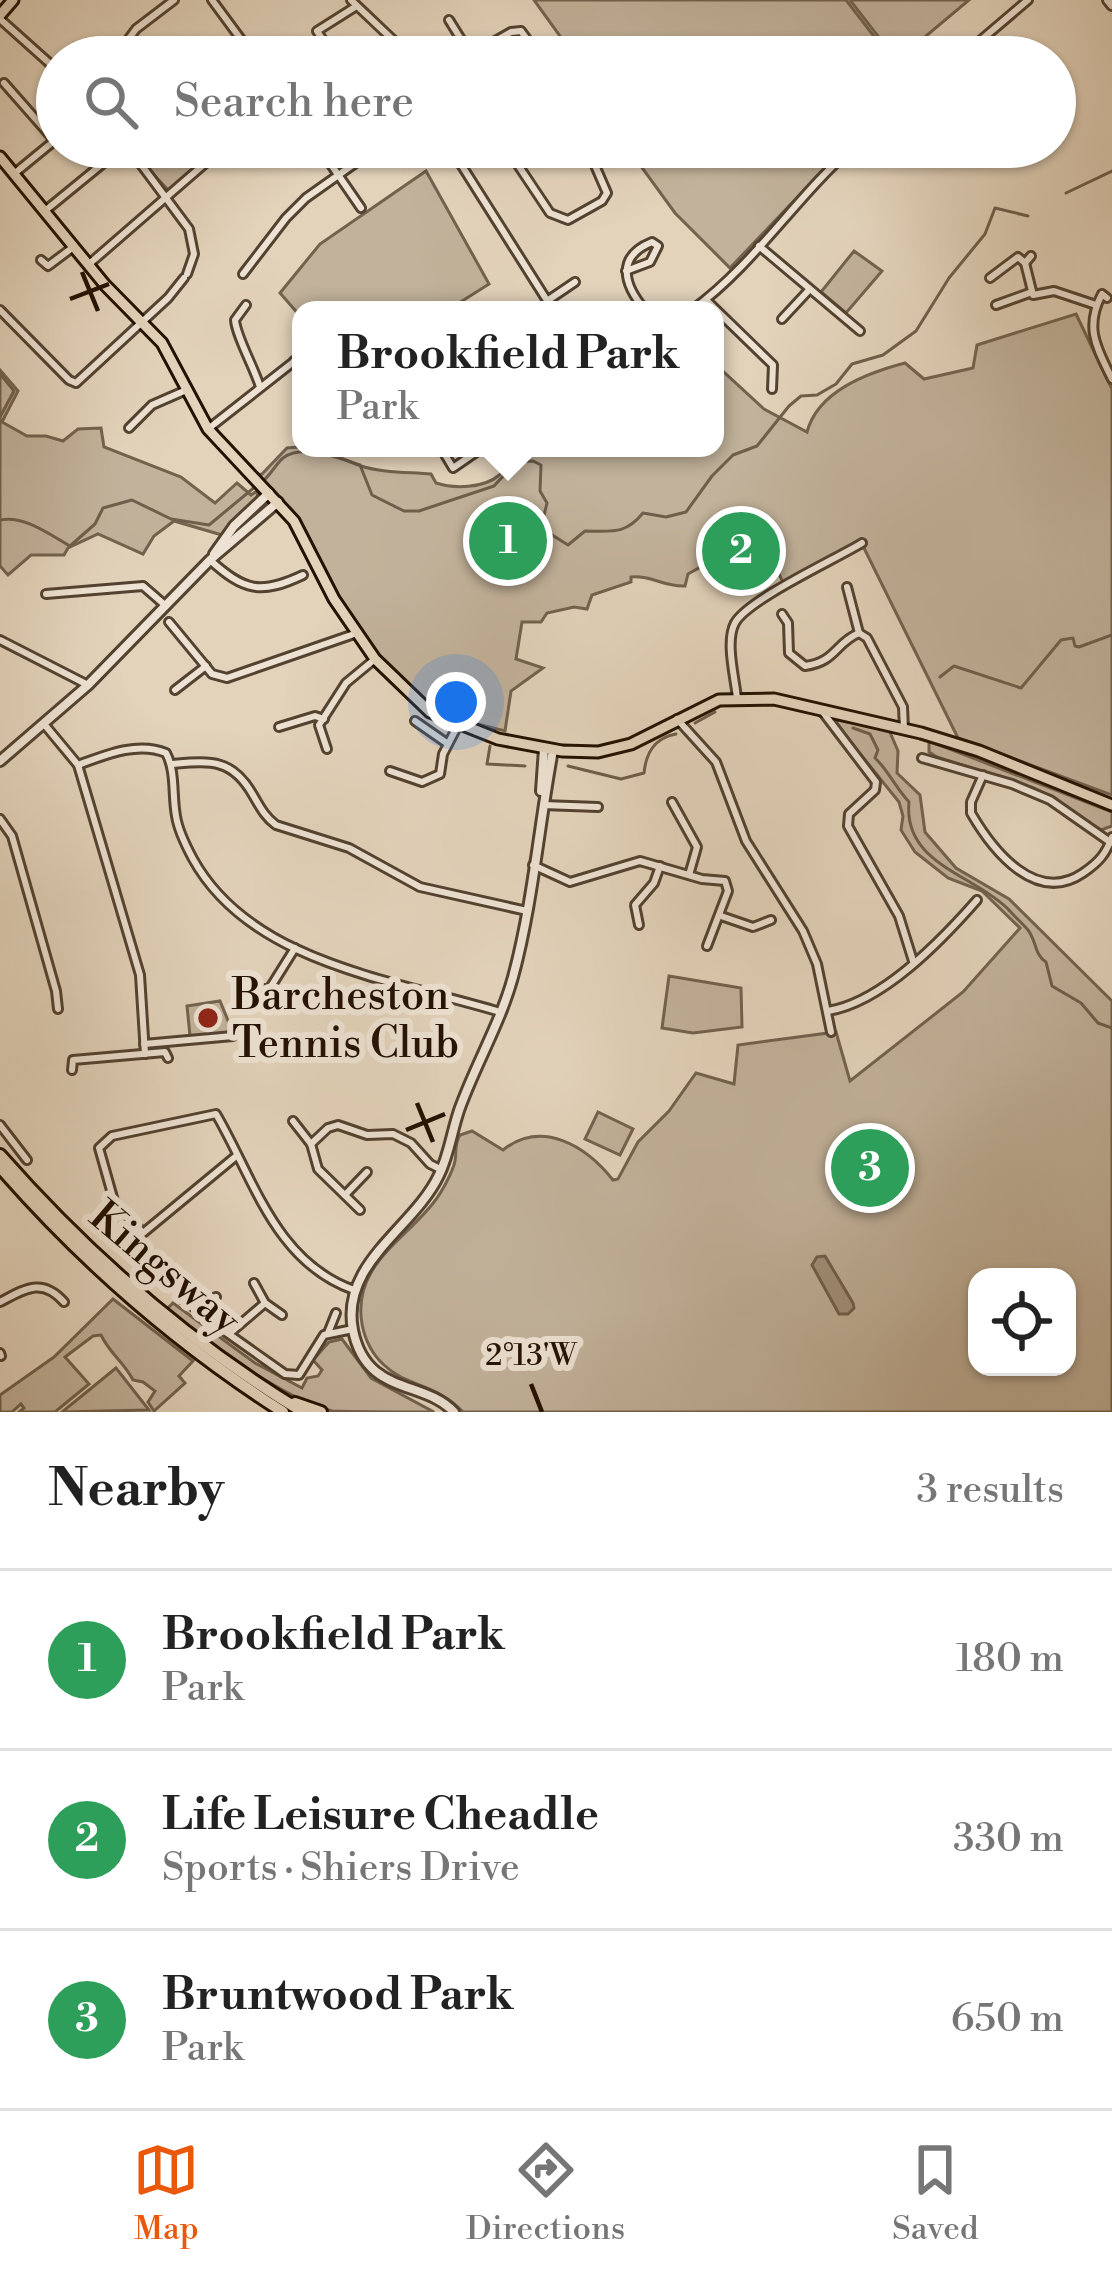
<!DOCTYPE html>
<html lang="en">
<head>
<meta charset="utf-8">
<style>
  body { margin:0; font-family:"Libre Bodoni",serif; background:#f2f2f2; color:#222 }
  .controls { position:absolute; right:36px; bottom:36px; display:grid; overflow:hidden; border-radius:24px; box-shadow:0 3px 9px #0004 }
  .controls button { width:108px; height:108px; display:grid; place-items:center; padding:0; border:0; border-bottom:3px solid #e0e0e0; background:#fff; color:#222; font:60px sans-serif }
  .you { position:absolute; left:456px; top:702px; width:42px; height:42px; margin:-30px; border:9px solid #fff; border-radius:50%; background:#1a73e8; box-shadow:0 0 0 18px #1a73e833 }
  .badge { display:grid; place-items:center; width:78px; height:78px; border-radius:50%; background:#ea580c; color:#fff; font-size:39px; font-weight:700 }
  .pin { position:absolute; translate:-50% -50%; border:6px solid #fff; box-shadow:0 3px 12px #0006 }
  .popup { position:absolute; left:292px; top:301px; width:432px; height:156px; box-sizing:border-box; display:grid; place-content:center; border-radius:24px; background:#fff; filter:drop-shadow(0 3px 9px #0005); font-size:39px; white-space:nowrap; color:#767676 }
  .popup b { font-size:45px; color:#222 }
  .popup::after { content:''; position:absolute; left:50%; top:100%; margin-left:-24px; border:24px solid transparent; border-top-color:#fff }
  .list { margin:0; padding:0; list-style:none }
  h2 { display:flex; justify-content:space-between; align-items:center; height:156px; margin:0; padding:0 48px; font-size:51px }
  h2 small { font-size:39px; font-weight:400; color:#767676 }
  .list li { display:grid; grid-template-columns:78px 1fr auto; gap:36px; align-items:center; box-sizing:border-box; height:180px; padding:0 48px; border-top:3px solid #e0e0e0 }
  .list b { display:block; font-size:45px; white-space:nowrap }
  .list p { margin:0; font-size:39px; white-space:nowrap; color:#767676 }
  .list em { font-size:39px; font-style:normal; color:#767676 }
  .icon { flex:none; width:66px; height:66px; fill:none; stroke:currentColor; stroke-width:2; stroke-linecap:round; stroke-linejoin:round }
  .map { position:relative; flex:none; width:1112px; height:1412px; overflow:hidden }
  .search { position:absolute; background:#fff; box-shadow:0 3px 9px #0004; left:36px; right:36px; top:36px; height:132px; display:flex; align-items:center; gap:30px; box-sizing:border-box; padding:0 42px; border-radius:66px; color:#767676; font-size:45px }
  .sheet { height:696px; background:#fff }
  nav { display:flex; justify-content:space-around; align-items:center; box-sizing:border-box; height:168px; border-top:3px solid #e0e0e0; background:#fff; font-size:33px; color:#767676 }
  nav a { display:grid; justify-items:center; gap:6px }
  nav .on { color:#ea580c }
  .map>svg:first-child { display:block }
</style>
</head>
<body>
<div class="map">
<svg width="1112" height="1412" viewBox="0 0 1112 1412">
  <rect width="100%" height="100%" fill="#e3d3bb"/>
  <filter id="stains"><feTurbulence type="fractalNoise" baseFrequency=".00167" numOctaves="4"/><feColorMatrix values="0 0 0 0 .2 0 0 0 0 .09 0 0 0 0 .02 0 0 0 .5 -.17"/></filter>
  <radialGradient id="worn" r=".72"><stop offset=".6" stop-color="#630" stop-opacity="0"/><stop offset="1" stop-color="#630" stop-opacity=".3"/></radialGradient>
  <g fill="#c2b29b" stroke="#72624e" stroke-width="3" fill-rule="evenodd">
    <polygon points="534,0 846,0 890,57 575,57"/>
    <polygon points="850,0 969,0 901,57 894,57"/>
    <polygon points="128,147 222,147 169,191"/>
    <polygon points="627,147 845,147 730,268 675,213"/>
    <polygon points="426,171 489,284 448,310 301,310 301,317 280,293 320,244"/>
    <polygon points="854,251 882,271 846,313 821,292"/>
    <path d="M 1076,314 L 1112,389 L 1112,795 L 958,738 L 864,548 L 857,546 L 785,587 L 756,523 L 709,542 L 715,559 L 688,574 L 685,586 C 663,587 652,575 631,577 L 631,582 L 592,595 L 587,609 L 574,607 L 547,613 L 541,622 L 522,622 L 516,659 L 543,668 L 511,691 L 505,731 L 430,712 L 375,659 L 334,599 L 294,521 L 252,475 L 262,474 L 287,448 C 314,444 334,456 361,466 C 382,473 409,472 431,474 L 436,483 C 454,489 484,488 498,476 C 509,467 514,459 528,454 C 582,439 658,448 715,448 L 715,364 L 764,409 L 807,432 C 818,391 867,373 905,363 L 924,379 L 973,368 L 977,345 Z"/>
    <polygon points="0,370 18,391 2,422 27,436 46,436 63,441 78,429 101,428 104,447 181,477 215,503 237,483 251,495 257,491 258,499 222,535 174,521 154,536 143,554 98,534 68,548 64,555 31,555 8,575 0,566"/>
    <path d="M 832,719 L 889,730 L 898,751 L 897,773 L 920,795 L 925,832 L 956,868 L 1009,899 L 1112,1001 L 1112,1412 L 463,1412 C 434,1382 408,1388 384,1365 C 373,1355 365,1340 362,1324 C 352,1266 404,1241 434,1202 C 442,1192 453,1171 455,1161 C 457,1151 454,1145 460,1135 L 472,1131 L 503,1150 C 542,1119 586,1146 613,1180 L 618,1179 L 638,1142 L 669,1111 L 696,1073 L 734,1084 L 738,1045 L 836,1032 L 850,1081 L 963,992 L 1020,928 L 982,891 L 948,878 L 915,852 L 901,830 L 903,816 L 899,802 ZM 977,1277 L 1067,1277 L 1067,1367 L 977,1367 Z"/>
    <polygon points="929,741 1112,812 1112,826 1101,830 1034,788 937,757 929,752"/>
    <polygon points="669,976 741,988 742,1027 693,1033 662,1028"/>
    <polygon points="220,1001 233,1033 190,1036 187,1006"/>
    <polygon points="598,1112 633,1129 620,1155 585,1139"/>
    <path d="M 113,1299 L 193,1361 L 179,1376 L 185,1383 L 154,1411 L 148,1402 L 155,1391 L 143,1382 L 133,1380 C 124,1362 110,1354 101,1335 L 93,1336 L 65,1357 L 89,1384 L 55,1412 L 19,1412 L 24,1408 L 21,1404 L 12,1412 L 0,1412 L 0,1395 L 54,1357 Z"/>
    <path d="M 173,1303 L 255,1363 L 302,1388 L 307,1378 L 318,1376 L 322,1370 L 313,1360 L 329,1342 L 342,1339 L 371,1378 L 434,1412 C 406,1412 359,1412 332,1411 C 285,1399 203,1342 167,1309 Z"/>
    <polygon points="116,1368 149,1410 62,1412"/>
  </g>
  <polygon fill="#a2917c" stroke="#6f5e4b" stroke-width="3" points="825,1256 853,1303 854,1308 848,1314 839,1314 812,1265 817,1257"/>
  <g fill="none" stroke-linecap="round" stroke-linejoin="round">
    <g stroke="#6f5e4b" stroke-width="3">
      <polyline points="1066,193 1112,171"/>
      <polyline points="0,374 14,391 0,417"/>
      <path d="M 264,480 C 271,474 276,464 283,458 C 303,443 339,458 360,465 L 372,495 L 404,511 L 419,511 L 494,486 L 516,462 L 533,461 L 541,465 L 540,491 L 547,503 L 541,528 L 568,545 L 585,531 C 612,531 625,535 643,513 L 666,517 L 686,512 L 712,476 L 733,455 L 757,446 L 789,406 L 801,396 L 817,395 L 836,384 L 852,364 L 883,355 L 916,331 L 949,278 L 985,234 L 995,208 L 1028,216"/>
      <path d="M 0,520 C 24,515 49,534 70,546 L 95,524 L 103,508 L 132,500 L 171,519 L 209,525 L 256,486"/>
      <polyline points="940,677 954,666 1021,688 1061,640 1073,638 1075,646 1079,647 1112,635"/>
      <polyline points="695,723 715,712"/>
      <path d="M 853,728 L 870,734 L 878,750 L 875,758 C 888,770 895,787 909,802 C 903,864 973,874 1008,909 C 1014,916 1022,923 1028,930 C 1037,942 1034,954 1046,962 L 1052,986 L 1081,1003 L 1098,1023 L 1112,1028"/>
      <polyline points="490,746 487,764 525,766"/>
      <path d="M 568,766 L 621,779 L 644,773 C 646,753 654,738 676,734"/>
    </g>
    <defs>
      <g id="minor">
        <polyline points="212,0 254,57"/>
        <polyline points="351,0 411,57"/>
        <polyline points="0,19 57,70"/>
        <polyline points="449,20 472,57"/>
        <polyline points="125,44 136,29 174,0"/>
        <polyline points="334,57 317,31 355,7"/>
        <polyline points="467,57 511,32 521,31 540,57"/>
        <polyline points="961,57 1028,0"/>
        <polyline points="4,83 55,141"/>
        <polyline points="128,147 189,229 194,254 187,274"/>
        <polyline points="319,147 361,208"/>
        <polyline points="450,147 553,310"/>
        <polyline points="506,147 550,213 568,220 602,201 607,193 587,147"/>
        <polyline points="15,173 54,141"/>
        <polyline points="46,210 123,147"/>
        <polyline points="759,246 860,331"/>
        <polyline points="41,260 48,266 72,248"/>
        <polyline points="1025,263 1033,295 1054,291 1096,305"/>
        <polyline points="88,265 224,147"/>
        <path d="M 626,271 L 650,262 L 658,246 L 652,242 C 615,257 624,285 645,310"/>
        <polyline points="243,274 286,218 306,198 378,147"/>
        <polyline points="990,278 1018,257 1025,263 1031,256"/>
        <path d="M 1107,298 L 1102,294 C 1084,328 1097,348 1112,379"/>
        <polyline points="706,300 773,365 772,389"/>
        <polyline points="547,301 575,282"/>
        <path d="M 246,305 L 235,320 C 236,336 254,367 260,387"/>
        <polyline points="996,305 1032,292"/>
        <polyline points="0,310 69,380 76,383 168,298 184,278"/>
        <path d="M 692,310 C 754,265 796,197 853,147"/>
        <polyline points="782,319 809,290"/>
        <polyline points="294,361 301,371"/>
        <polyline points="129,428 152,405 184,391"/>
        <polyline points="208,429 301,356"/>
        <polyline points="441,448 453,468 482,448"/>
        <path d="M 210,560 C 244,591 261,595 303,575"/>
        <polyline points="847,587 859,633"/>
        <polyline points="46,594 143,586 166,606"/>
        <path d="M 782,614 L 788,623 L 789,653 L 805,666 C 836,662 835,643 859,633 L 867,638 L 903,707 L 904,729"/>
        <polyline points="169,622 212,674 227,678 357,633"/>
        <polyline points="0,640 88,685"/>
        <polyline points="175,690 206,666"/>
        <path d="M 737,698 C 735,678 725,641 735,623 C 747,600 836,559 862,543"/>
        <polyline points="822,711 876,782 875,790 849,814 848,826 899,916 913,961"/>
        <polyline points="677,719 716,762 746,841 803,931 817,964 831,1032"/>
        <polyline points="415,721 448,744"/>
        <polyline points="44,724 78,765 140,975 145,1054"/>
        <polyline points="279,727 315,716 324,719"/>
        <polyline points="327,749 319,725 346,683 375,659"/>
        <polyline points="922,758 1012,784 1050,800 1110,842"/>
        <path d="M 171,764 C 211,761 232,758 253,795 C 260,807 265,817 276,825 L 349,848 L 420,887 L 527,911"/>
        <path d="M 78,765 C 105,755 138,741 166,753 C 176,772 172,795 176,816 C 178,830 186,846 193,859 C 251,964 396,980 500,1012"/>
        <polyline points="390,771 422,782 440,774 443,754 458,725"/>
        <path d="M 983,775 L 971,802 L 971,813 C 993,851 1036,905 1083,873 C 1099,862 1106,854 1112,837"/>
        <polyline points="672,802 697,847 689,875"/>
        <polyline points="543,805 598,807"/>
        <polyline points="0,819 12,836 56,991 58,1009"/>
        <polyline points="533,865 570,882 640,861 702,879 725,881 728,891 707,946"/>
        <polyline points="721,916 753,927 771,920"/>
        <polyline points="639,925 635,905 654,883 660,866"/>
        <polyline points="251,992 270,988 295,948"/>
        <path d="M 828,1011 C 883,1002 942,940 977,900"/>
        <polyline points="144,1044 233,1036"/>
        <polyline points="72,1070 73,1060 165,1052 168,1058"/>
        <polyline points="293,1121 311,1144 318,1169 360,1210"/>
        <polyline points="0,1125 27,1160"/>
        <polyline points="311,1144 328,1128 338,1125 367,1135 393,1134 411,1143 430,1164 442,1170"/>
        <path d="M 235,1157 L 143,1233 L 114,1201 L 99,1148 L 112,1136 L 216,1114 C 254,1179 275,1262 354,1290"/>
        <polyline points="345,1195 367,1172"/>
        <polyline points="254,1283 265,1303"/>
        <polyline points="216,1297 203,1314 206,1318 285,1374 299,1375 324,1335 353,1329"/>
        <polyline points="181,1298 203,1314"/>
        <path d="M 0,1302 C 25,1289 42,1277 64,1302"/>
        <polyline points="230,1333 265,1303 282,1315"/>
        <polyline points="328,1333 336,1313"/>
        <polyline points="0,1353 1,1356"/>
      </g>
      <g id="tertiary">
        <polyline points="1108,0 1112,5"/>
        <polyline points="214,554 234,526 269,493"/>
        <polyline points="0,761 88,685 210,560 278,502"/>
        <polyline points="541,791 544,749"/>
        <path d="M 454,1412 C 423,1379 366,1396 353,1330 C 340,1263 414,1228 439,1175 C 450,1153 452,1128 461,1105 C 477,1062 501,1021 513,977 C 533,903 539,825 553,750"/>
      </g>
      <g id="primary">
        <polyline points="0,15 13,0"/>
        <polyline points="0,157 105,285 162,343 208,429 294,521 334,599 375,659 430,712 498,739 562,751 598,752 631,744 719,700 774,699 921,733 979,751 1112,805"/>
      </g>
      <g id="trunk">
        <path d="M 0,1155 C 88,1255 189,1343 303,1412"/>
        <path d="M 0,1167 C 82,1261 178,1345 283,1412"/>
        <polyline points="295,1403 321,1412"/>
      </g>
    </defs>
    <use href="#minor" stroke="#534230" stroke-width="12"/>
    <use href="#tertiary" stroke="#534230" stroke-width="14"/>
    <use href="#primary" stroke="#231101" stroke-width="15"/>
    <use href="#trunk" stroke="#231101" stroke-width="16"/>
    <use href="#minor" stroke="#ede2d3" stroke-width="6"/>
    <use href="#tertiary" stroke="#ede2d3" stroke-width="8"/>
    <use href="#primary" stroke="#e3d3bb" stroke-width="9"/>
    <use href="#trunk" stroke="#e3d3bb" stroke-width="10"/>
  </g>
  <path fill="none" stroke="#231101" stroke-width="4.5" d="M 82,272 L 98,311M 70,299 L 109,284M 417,1103 L 433,1142M 406,1130 L 445,1114M 531,1384 L 542,1412"/>
  <circle fill="#8f2418" stroke="#ede2d3" stroke-width="4.5" cx="208" cy="1018" r="12"/>
  <g text-anchor="middle" stroke-width="12" stroke-linejoin="round" paint-order="stroke">
    <g font-size="42" fill="#231101" stroke="#ede2d3" text-anchor="start">
      <text x="232" y="1009">Barcheston<tspan x="232" dy="48">Tennis Club</tspan></text>
    </g>
    <g font-size="42" fill="#231101" stroke="#ede2d3">
      <text transform="translate(166 1267) rotate(40)" y="15">Kingsway</text>
    </g>
  </g>
  <g font-size="30" text-anchor="middle" fill="#231101" stroke="#ede2d3" stroke-width="12" stroke-linejoin="round" paint-order="stroke">
    <text x="531" y="1365">2°13'W</text>
  </g>
  <rect width="100%" height="100%" filter="url(#stains)"/>
  <rect width="100%" height="100%" fill="url(#worn)"/>
</svg>
<div class="controls">
<button><svg class="icon" aria-label="locate" viewBox="0 0 24 24"><circle cx="12" cy="12" r="6"/><path d="M12 2v4M12 18v4M2 12h4M18 12h4"/></svg></button>
</div>
<div class="you"></div>
<div class="pin badge" style="left:508px;top:541px;background:#2e9e5b">1</div>
<div class="popup"><b>Brookfield Park</b>Park</div>
<div class="pin badge" style="left:741px;top:551px;background:#2e9e5b">2</div>
<div class="pin badge" style="left:870px;top:1168px;background:#2e9e5b">3</div>
<div class="search"><svg class="icon" aria-label="search" viewBox="0 0 24 24"><circle cx="10" cy="10" r="6"/><path d="M15 15l6 6"/></svg>Search here</div>
</div>
<section class="sheet">
<h2>Nearby<small>3 results</small></h2>
<ul class="list">
<li><span class="badge" style="background:#2e9e5b">1</span><div><b>Brookfield Park</b><p>Park</p></div><em>180 m</em></li>
<li><span class="badge" style="background:#2e9e5b">2</span><div><b>Life Leisure Cheadle</b><p>Sports · Shiers Drive</p></div><em>330 m</em></li>
<li><span class="badge" style="background:#2e9e5b">3</span><div><b>Bruntwood Park</b><p>Park</p></div><em>650 m</em></li>
</ul>
</section>
<nav>
<a class="on"><svg class="icon" aria-label="map" viewBox="0 0 24 24"><path d="M3 6l6-2 6 2 6-2v14l-6 2-6-2-6 2zM9 4v14M15 6v14"/></svg>Map</a>
<a><svg class="icon" aria-label="directions" viewBox="0 0 24 24"><path d="M12 3l9 9-9 9-9-9zM9 14v-3h6M13 9l2 2-2 2"/></svg>Directions</a>
<a><svg class="icon" aria-label="saved" viewBox="0 0 24 24"><path d="M7 4h10v16l-5-4-5 4z"/></svg>Saved</a>
</nav>
</body>
</html>
